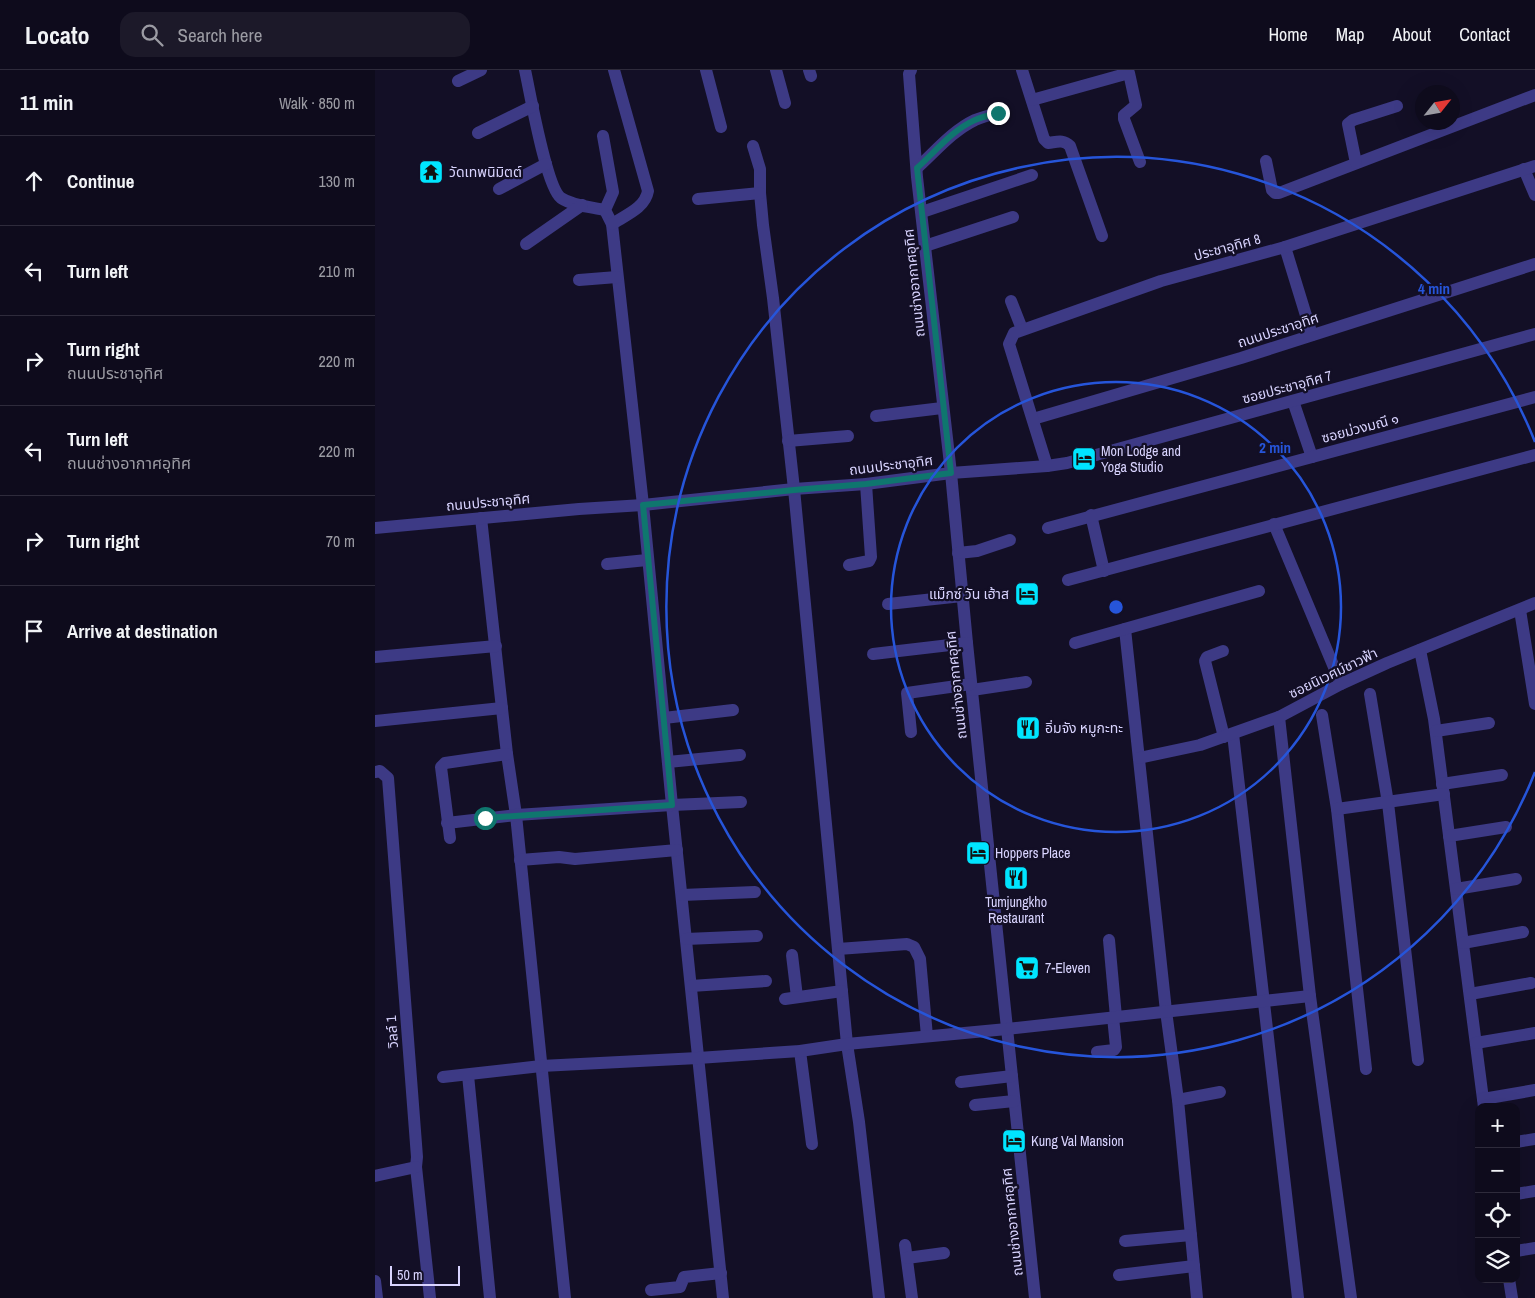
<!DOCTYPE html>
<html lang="en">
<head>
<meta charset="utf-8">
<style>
  body { margin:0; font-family:"Archivo Narrow","Noto Sans Thai",sans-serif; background:#1c1929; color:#f1f3f6 }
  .controls { position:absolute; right:15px; bottom:15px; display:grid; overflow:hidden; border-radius:10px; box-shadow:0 5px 20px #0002 }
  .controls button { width:45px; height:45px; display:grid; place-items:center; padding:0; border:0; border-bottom:1px solid #2e2b3b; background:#0e0b1c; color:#f1f3f6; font:25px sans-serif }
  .compass { position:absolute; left:1040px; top:15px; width:45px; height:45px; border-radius:50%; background:#0e0b1c; box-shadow:0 5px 20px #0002; rotate:59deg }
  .scale { position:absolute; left:15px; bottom:12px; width:70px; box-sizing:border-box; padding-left:5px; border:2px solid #d9d4ff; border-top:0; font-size:14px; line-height:18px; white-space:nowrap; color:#d9d4ff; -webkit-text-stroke:4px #130f26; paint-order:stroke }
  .stop { position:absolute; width:15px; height:15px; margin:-11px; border:4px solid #0f766e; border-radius:50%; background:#fff }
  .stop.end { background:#0f766e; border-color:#fff; box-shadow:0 1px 5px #0008 }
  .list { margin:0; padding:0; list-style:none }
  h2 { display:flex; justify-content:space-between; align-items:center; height:65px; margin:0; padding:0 20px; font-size:21px }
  h2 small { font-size:16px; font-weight:400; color:#9b9ba3 }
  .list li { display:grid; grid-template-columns:32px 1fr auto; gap:15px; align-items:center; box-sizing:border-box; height:90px; padding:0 20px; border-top:1px solid #2e2b3b }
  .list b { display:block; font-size:19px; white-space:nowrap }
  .list p { margin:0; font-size:16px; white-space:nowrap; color:#9b9ba3 }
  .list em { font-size:16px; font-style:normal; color:#9b9ba3 }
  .icon { flex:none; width:28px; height:28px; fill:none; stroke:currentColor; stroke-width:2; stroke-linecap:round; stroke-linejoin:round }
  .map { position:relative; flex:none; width:1160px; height:1228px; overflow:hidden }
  header { display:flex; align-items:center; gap:30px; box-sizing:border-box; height:70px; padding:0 25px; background:#0e0b1c; border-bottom:1px solid #2e2b3b }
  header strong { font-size:24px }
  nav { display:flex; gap:28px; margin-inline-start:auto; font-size:18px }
  .search { width:350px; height:45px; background:#1c1929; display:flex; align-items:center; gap:12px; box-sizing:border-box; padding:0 18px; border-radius:15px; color:#9b9ba3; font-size:19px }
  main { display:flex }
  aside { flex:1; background:#0e0b1c }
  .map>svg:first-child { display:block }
</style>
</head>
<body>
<header>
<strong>Locato</strong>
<div class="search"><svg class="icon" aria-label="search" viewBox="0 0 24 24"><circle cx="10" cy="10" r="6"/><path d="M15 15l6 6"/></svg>Search here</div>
<nav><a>Home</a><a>Map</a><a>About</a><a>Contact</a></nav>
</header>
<main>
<aside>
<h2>11 min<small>Walk · 850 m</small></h2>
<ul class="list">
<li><svg class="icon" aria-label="ahead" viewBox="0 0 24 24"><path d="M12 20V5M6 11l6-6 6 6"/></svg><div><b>Continue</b></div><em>130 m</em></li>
<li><svg class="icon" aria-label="left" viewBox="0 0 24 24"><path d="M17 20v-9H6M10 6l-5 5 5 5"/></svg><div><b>Turn left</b></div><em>210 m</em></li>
<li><svg class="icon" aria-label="right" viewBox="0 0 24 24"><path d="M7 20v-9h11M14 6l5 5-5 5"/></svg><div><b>Turn right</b><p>ถนนประชาอุทิศ</p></div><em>220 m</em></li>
<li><svg class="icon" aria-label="left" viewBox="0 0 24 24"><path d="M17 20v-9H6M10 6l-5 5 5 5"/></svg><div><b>Turn left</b><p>ถนนช่างอากาศอุทิศ</p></div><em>220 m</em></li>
<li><svg class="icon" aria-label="right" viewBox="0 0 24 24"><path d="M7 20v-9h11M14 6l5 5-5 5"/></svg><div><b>Turn right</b></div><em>70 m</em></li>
<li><svg class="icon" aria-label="arrive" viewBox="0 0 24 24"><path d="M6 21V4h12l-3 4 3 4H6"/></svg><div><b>Arrive at destination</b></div></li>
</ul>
</aside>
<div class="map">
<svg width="1160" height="1228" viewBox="0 0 1160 1228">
  <rect width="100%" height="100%" fill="#130f26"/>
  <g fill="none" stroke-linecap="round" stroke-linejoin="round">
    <g stroke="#3d3a85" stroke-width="12">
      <path d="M 150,0 C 155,22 171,117 186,128 C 198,136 217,137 230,140"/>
      <polyline points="331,0 346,57"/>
      <polyline points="401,0 410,33"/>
      <polyline points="434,0 436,6"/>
      <polyline points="536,0 534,4 542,107 576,403 592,573 660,1228"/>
      <path d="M 647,0 L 669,69 L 673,73 C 682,72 688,69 695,76 L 727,166"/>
      <polyline points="83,11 106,0"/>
      <polyline points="657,30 754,3 761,35 749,45 749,49 765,92"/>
      <polyline points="103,63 158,36"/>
      <polyline points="228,66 238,122 230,140 237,154 268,435 297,735 348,1228"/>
      <polyline points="378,76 385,99 385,123 388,155 398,228 419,419 472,974 484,1052 504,1228"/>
      <polyline points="891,91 897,120 900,123 904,123 1160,25"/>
      <polyline points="981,93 973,54 978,50 1022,36"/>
      <path d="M 542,98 C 560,82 577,61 600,50 C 607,47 615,45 623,43"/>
      <polyline points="1149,99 1160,125"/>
      <polyline points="124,119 171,94"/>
      <polyline points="323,129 385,123"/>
      <polyline points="547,142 657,105"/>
      <path d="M 237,154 C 251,145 270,138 273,121 L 239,0"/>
      <polyline points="151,174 207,135"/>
      <polyline points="550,176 638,147"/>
      <polyline points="910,177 937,265"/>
      <polyline points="204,210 242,207"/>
      <polyline points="636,231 647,259"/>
      <polyline points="918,331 937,387"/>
      <polyline points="501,346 567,338"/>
      <polyline points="658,349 866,288 1160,194"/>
      <polyline points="413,371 473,366"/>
      <polyline points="672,396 634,274 639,263 786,211 910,177 1160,96"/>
      <polyline points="716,445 729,501"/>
      <polyline points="106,448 132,684 141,745 190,1228"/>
      <polyline points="899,454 966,614"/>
      <polyline points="0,458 204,439 268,435 419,419 491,414 576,403 672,396 692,393 1160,264"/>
      <polyline points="673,458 1160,327"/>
      <polyline points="583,483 602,481 635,470"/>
      <polyline points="232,494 272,490"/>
      <polyline points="474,495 494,491 496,487 491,414"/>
      <polyline points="693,510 1160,385"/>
      <polyline points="513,534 587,526"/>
      <polyline points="1145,540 1160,634"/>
      <polyline points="750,559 791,941 803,1030 822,1228"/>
      <polyline points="700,573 884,521"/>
      <polyline points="1045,580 1059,649 1109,1037"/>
      <polyline points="848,581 832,587 830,591 849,667"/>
      <polyline points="498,584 592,573"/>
      <polyline points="0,587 121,576"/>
      <polyline points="597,620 651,612"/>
      <polyline points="995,624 1013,733 1043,990"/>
      <polyline points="947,645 962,739 991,999"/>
      <polyline points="904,647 935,926 976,1228"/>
      <polyline points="289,648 358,640"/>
      <polyline points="0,651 127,638"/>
      <polyline points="1061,661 1114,653"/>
      <polyline points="536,662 532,623 596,614"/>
      <polyline points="858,664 923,1228"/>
      <polyline points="764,688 825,675 904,647 966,614 1012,593 1160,533"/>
      <polyline points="293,692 365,685"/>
      <polyline points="0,702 5,701 13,708 42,1087 41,1097 55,1228"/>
      <polyline points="1067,714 1127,705"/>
      <polyline points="962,739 1069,724"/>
      <polyline points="72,753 141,745 297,735 366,732"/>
      <polyline points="1074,766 1131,757"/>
      <polyline points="75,768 66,697 70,693 132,684"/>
      <polyline points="145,790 184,787 200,789 302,780"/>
      <polyline points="1081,819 1141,809"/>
      <polyline points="307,825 380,822"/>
      <polyline points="311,869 382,866"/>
      <polyline points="734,870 741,947"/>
      <polyline points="1088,873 1148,862"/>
      <polyline points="463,879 532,874 539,877 545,889 552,966"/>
      <polyline points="417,885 422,927"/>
      <polyline points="316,916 391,911"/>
      <polyline points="1095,924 1156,913"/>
      <polyline points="410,929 467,921"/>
      <polyline points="1101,973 1160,963"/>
      <polyline points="425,981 437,1074"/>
      <polyline points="722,982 739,980 741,977 738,947"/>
      <polyline points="93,1005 115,1228"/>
      <polyline points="68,1007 166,996 323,988 425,981 472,974 632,959 935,926"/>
      <polyline points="586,1012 637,1006"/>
      <polyline points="1108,1029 1160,1020"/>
      <polyline points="803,1030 845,1022"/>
      <polyline points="600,1035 639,1031"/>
      <polyline points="1141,1072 1160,1069"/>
      <polyline points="0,1106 41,1097"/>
      <polyline points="1141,1124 1160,1121"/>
      <polyline points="750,1171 816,1165"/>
      <polyline points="530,1175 537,1228"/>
      <polyline points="1141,1181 1160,1178"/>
      <polyline points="532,1188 569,1183"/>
      <polyline points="744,1205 819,1196"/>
      <polyline points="1134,1209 1137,1228"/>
      <polyline points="0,1211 2,1228"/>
      <polyline points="276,1220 305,1217 309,1207 346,1203"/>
    </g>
  </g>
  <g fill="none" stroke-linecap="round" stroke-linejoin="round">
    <path stroke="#0f766e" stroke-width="6" d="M 110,748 L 297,735 L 268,435 L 419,420 L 491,414 L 576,403 L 542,98 C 560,82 577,60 600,50 C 607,47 615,45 623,43"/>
  </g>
  <g fill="none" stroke="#2655da" stroke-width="2.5">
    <circle cx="741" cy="537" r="225"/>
    <path d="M1160 702A450 450 0 1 1 1160 372"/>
  </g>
  <defs>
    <symbol id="temple-square" viewBox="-11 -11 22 22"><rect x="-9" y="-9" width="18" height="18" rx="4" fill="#00e5ff" stroke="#130f26"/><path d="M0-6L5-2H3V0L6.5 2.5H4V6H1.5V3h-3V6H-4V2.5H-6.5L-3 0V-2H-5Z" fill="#111"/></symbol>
    <symbol id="hotel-square" viewBox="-11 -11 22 22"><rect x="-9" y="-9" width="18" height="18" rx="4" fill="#00e5ff" stroke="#130f26"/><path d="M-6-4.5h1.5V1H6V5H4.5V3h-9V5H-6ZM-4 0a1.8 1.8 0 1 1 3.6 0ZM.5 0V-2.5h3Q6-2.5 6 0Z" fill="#111"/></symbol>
    <symbol id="restaurant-square" viewBox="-11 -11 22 22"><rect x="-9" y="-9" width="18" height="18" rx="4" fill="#00e5ff" stroke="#130f26"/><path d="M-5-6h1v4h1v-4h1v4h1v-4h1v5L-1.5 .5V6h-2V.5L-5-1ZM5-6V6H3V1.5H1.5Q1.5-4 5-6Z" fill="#111"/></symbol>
    <symbol id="supermarket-square" viewBox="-11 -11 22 22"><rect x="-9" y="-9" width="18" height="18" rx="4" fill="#00e5ff" stroke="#130f26"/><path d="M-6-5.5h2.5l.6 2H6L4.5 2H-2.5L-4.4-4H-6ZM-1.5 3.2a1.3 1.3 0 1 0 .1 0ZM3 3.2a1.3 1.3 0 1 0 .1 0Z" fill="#111"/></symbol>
  </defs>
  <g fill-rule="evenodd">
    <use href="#temple-square" x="42" y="88" width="28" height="28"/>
    <use href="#hotel-square" x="695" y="375" width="28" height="28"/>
    <use href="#hotel-square" x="638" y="510" width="28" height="28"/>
    <use href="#restaurant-square" x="639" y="644" width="28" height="28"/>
    <use href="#hotel-square" x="589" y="769" width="28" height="28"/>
    <use href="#restaurant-square" x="627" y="794" width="28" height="28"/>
    <use href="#supermarket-square" x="638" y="884" width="28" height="28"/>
    <use href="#hotel-square" x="625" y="1057" width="28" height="28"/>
  </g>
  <g text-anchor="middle" stroke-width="4.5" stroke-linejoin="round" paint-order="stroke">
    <g font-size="14" fill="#d9d4ff" stroke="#130f26" text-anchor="start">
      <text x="74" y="107">วัดเทพนิมิตต์</text>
      <text x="726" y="386">Mon Lodge and<tspan x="726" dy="16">Yoga Studio</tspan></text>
      <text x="634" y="529" text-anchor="end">แม็กซ์ วัน เฮ้าส</text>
      <text x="670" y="663">อิ่มจัง หมูกะทะ</text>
      <text x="620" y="788">Hoppers Place</text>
      <text x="641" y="837" text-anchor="middle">Tumjungkho<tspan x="641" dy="16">Restaurant</tspan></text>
      <text x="670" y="903">7-Eleven</text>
      <text x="656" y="1076">Kung Val Mansion</text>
    </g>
    <g font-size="14" fill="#d9d4ff" stroke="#130f26">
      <text transform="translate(852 177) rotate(-15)" y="5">ประชาอุทิศ 8</text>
      <text transform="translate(539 213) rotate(-96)" y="5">ถนนช่างอากาศอุทิศ</text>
      <text transform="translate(903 260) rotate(-18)" y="5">ถนนประชาอุทิศ</text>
      <text transform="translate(912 317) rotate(-15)" y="5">ซอยประชาอุทิศ 7</text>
      <text transform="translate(985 358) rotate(-15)" y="5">ซอยม่วงมณี ๑</text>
      <text transform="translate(516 395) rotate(-7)" y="5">ถนนประชาอุทิศ</text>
      <text transform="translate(113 432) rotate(-5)" y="5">ถนนประชาอุทิศ</text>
      <text transform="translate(958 603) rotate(-26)" y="5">ซอยนิเวศม์ชาวฟ้า</text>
      <text transform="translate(581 615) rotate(-96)" y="5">ถนนช่างอากาศอุทิศ</text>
      <text transform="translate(17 962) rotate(-94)" y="5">วิลล์ 1</text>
      <text transform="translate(637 1152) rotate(-96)" y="5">ถนนช่างอากาศอุทิศ</text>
    </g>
  </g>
  <circle cx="741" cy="537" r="8" fill="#2655da" stroke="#130f26" stroke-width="2.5"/>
  <g font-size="15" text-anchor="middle" font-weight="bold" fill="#2655da" stroke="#130f26" stroke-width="4.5" stroke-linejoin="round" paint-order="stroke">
    <text x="1059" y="224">4 min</text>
    <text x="900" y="383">2 min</text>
  </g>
</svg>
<div class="controls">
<button>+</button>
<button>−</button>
<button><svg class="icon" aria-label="locate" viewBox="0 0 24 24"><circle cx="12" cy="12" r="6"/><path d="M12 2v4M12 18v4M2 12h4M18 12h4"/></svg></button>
<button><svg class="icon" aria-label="layers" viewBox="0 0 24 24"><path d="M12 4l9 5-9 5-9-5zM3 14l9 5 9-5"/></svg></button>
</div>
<svg class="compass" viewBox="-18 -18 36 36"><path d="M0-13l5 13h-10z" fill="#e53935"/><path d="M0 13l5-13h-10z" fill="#9b9ba3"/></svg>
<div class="scale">50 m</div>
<div class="stop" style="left:110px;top:748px"></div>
<div class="stop end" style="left:623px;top:43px"></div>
</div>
</main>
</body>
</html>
